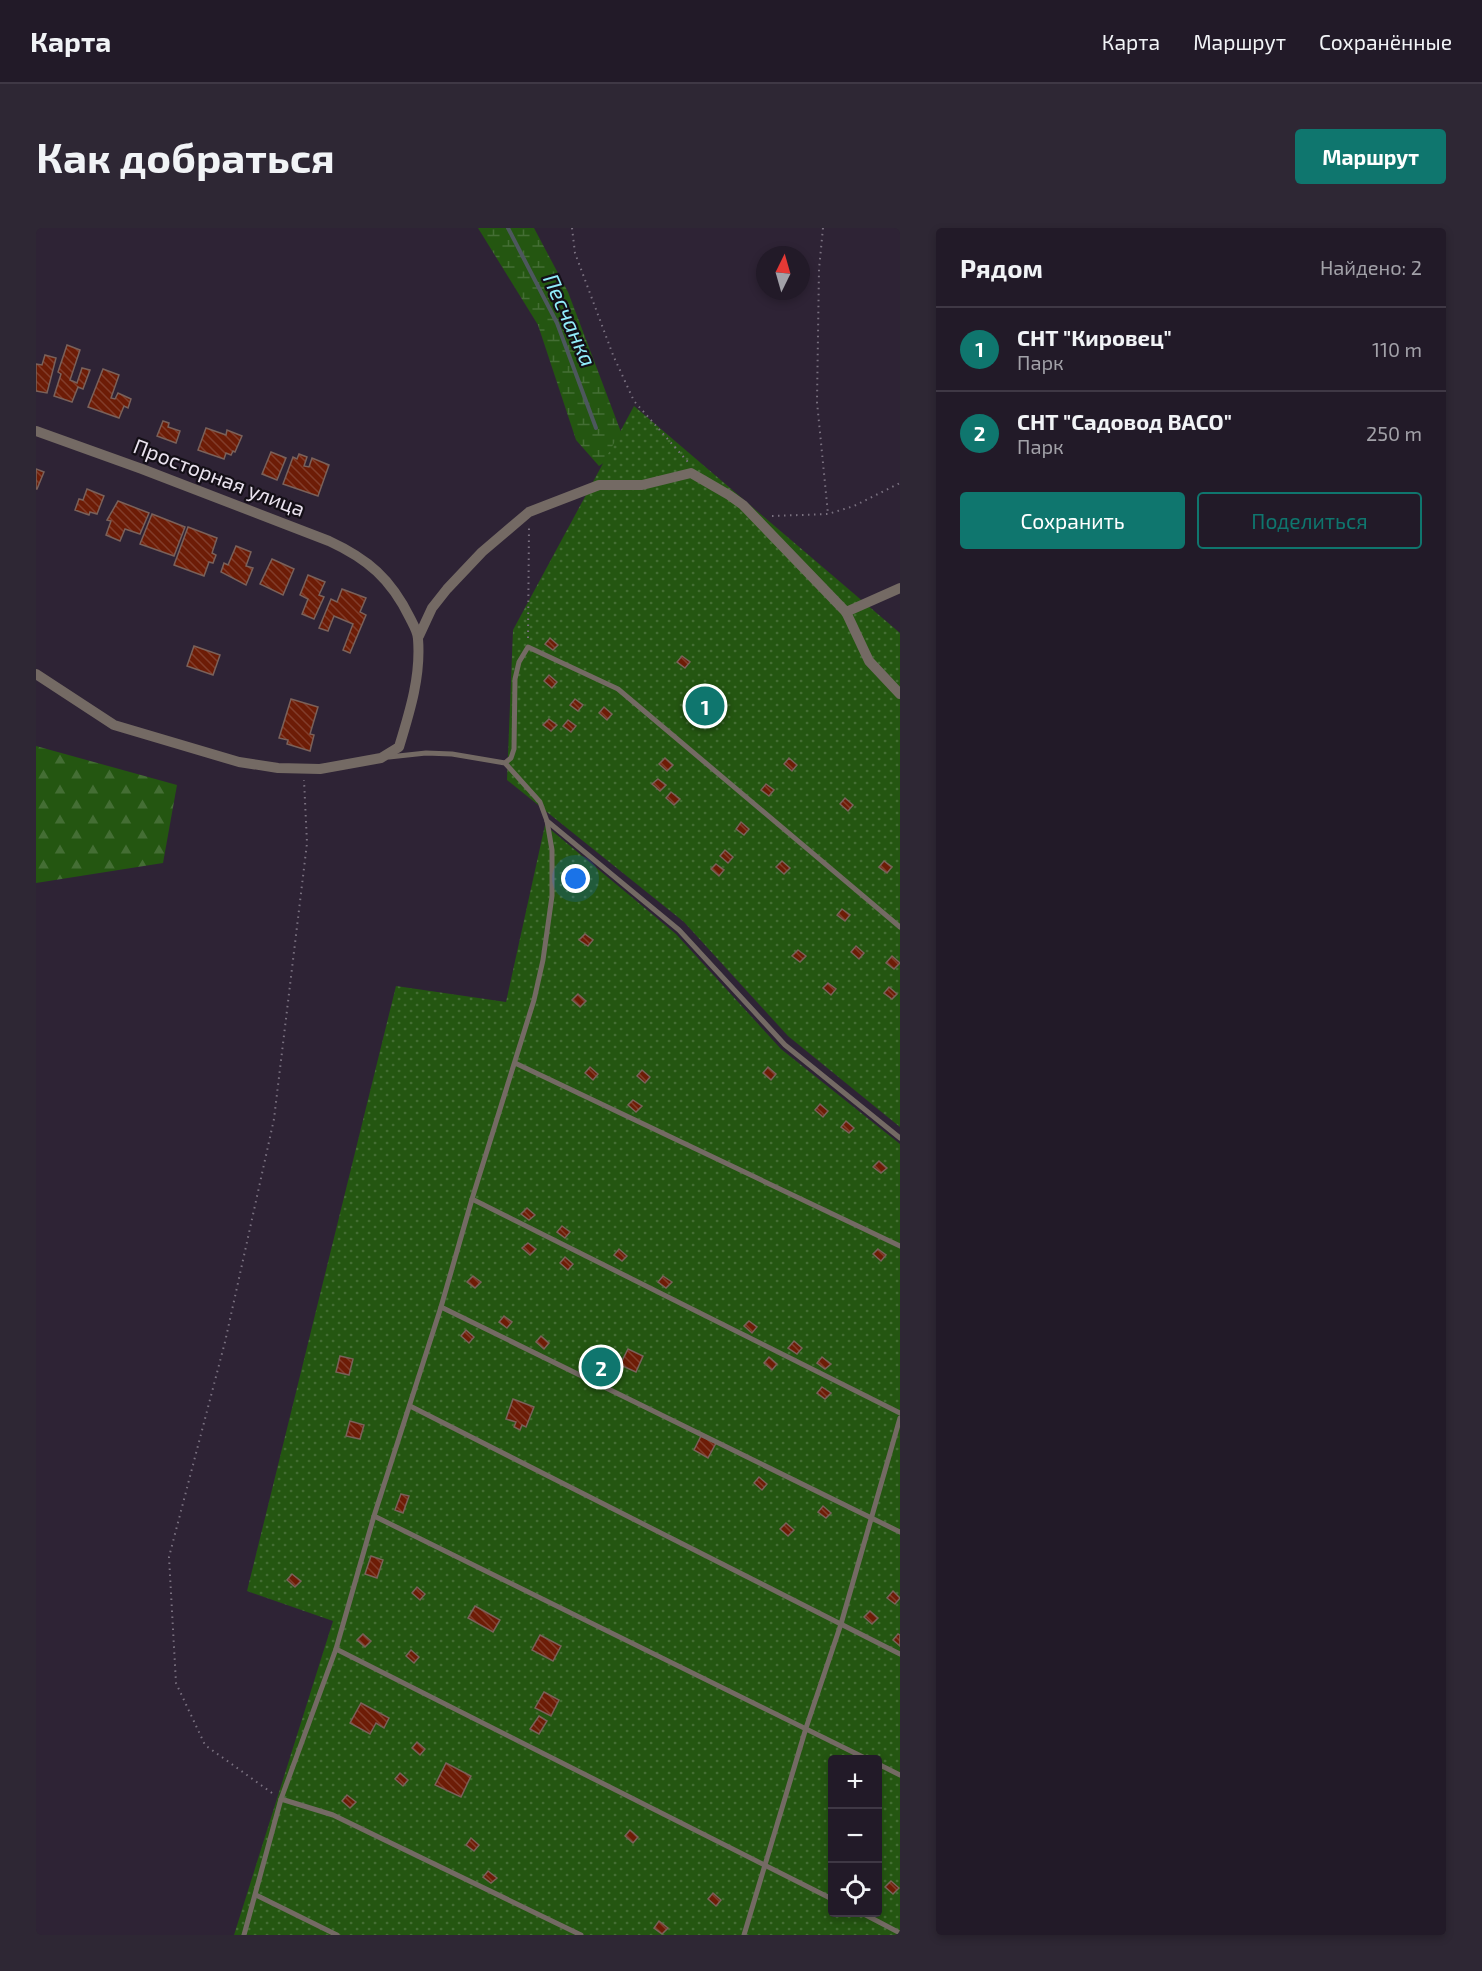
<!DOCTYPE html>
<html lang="ru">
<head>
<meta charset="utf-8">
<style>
  body { margin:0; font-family:"Exo 2",sans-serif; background:#2e2734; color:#f1f3f6 }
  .controls { position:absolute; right:18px; bottom:18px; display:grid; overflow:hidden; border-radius:6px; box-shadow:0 3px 9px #0003 }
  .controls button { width:54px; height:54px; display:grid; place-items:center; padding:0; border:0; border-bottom:2px solid #3f3845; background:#221a28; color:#f1f3f6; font:30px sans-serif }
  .compass { position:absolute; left:720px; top:18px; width:54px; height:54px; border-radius:50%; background:#221a28; box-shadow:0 3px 9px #0003; rotate:5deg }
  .you { position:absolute; left:540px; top:651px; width:21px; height:21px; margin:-15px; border:4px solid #fff; border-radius:50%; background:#1a73e8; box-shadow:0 0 0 9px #1a73e833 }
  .badge { display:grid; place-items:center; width:39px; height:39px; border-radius:50%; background:#0f766e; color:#fff; font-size:20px; font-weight:700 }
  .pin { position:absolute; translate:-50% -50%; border:3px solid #fff; box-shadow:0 2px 6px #0006 }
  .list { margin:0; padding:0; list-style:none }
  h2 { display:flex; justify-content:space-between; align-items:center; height:78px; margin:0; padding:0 24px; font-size:26px }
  h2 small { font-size:20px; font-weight:400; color:#a2a1a8 }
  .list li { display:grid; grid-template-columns:39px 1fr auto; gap:18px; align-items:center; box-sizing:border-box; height:84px; padding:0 24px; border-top:2px solid #3f3845 }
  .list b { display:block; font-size:22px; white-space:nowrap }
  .list p { margin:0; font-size:20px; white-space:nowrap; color:#a2a1a8 }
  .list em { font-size:20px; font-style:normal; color:#a2a1a8 }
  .actions { display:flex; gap:12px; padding:18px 24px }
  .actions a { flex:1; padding:14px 0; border:2px solid #0f766e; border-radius:6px; text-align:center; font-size:21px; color:#0f766e }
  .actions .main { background:#0f766e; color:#fff }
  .icon { flex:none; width:33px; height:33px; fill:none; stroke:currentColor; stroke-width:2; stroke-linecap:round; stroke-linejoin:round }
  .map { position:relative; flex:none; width:864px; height:1707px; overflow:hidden; border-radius:6px }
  header { display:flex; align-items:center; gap:36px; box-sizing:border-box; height:84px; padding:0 30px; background:#221a28; border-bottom:2px solid #3f3845 }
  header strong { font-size:28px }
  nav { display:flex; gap:33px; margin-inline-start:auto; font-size:21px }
  .intro { display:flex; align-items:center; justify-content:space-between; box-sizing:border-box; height:144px; padding:0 36px }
  h1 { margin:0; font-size:42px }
  .button { padding:15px 27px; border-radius:6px; background:#0f766e; color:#fff; font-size:21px; font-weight:700 }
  main { display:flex; gap:36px; padding:0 36px }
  aside { flex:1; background:#221a28; border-radius:6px; box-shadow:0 3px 9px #0003 }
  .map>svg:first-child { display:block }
</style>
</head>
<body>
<header>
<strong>Карта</strong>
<nav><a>Карта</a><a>Маршрут</a><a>Сохранённые</a></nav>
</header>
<div class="intro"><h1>Как добраться</h1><a class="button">Маршрут</a></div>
<main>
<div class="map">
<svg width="864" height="1707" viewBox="0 0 864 1707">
  <defs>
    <pattern id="forest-firs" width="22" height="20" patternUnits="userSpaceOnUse" patternTransform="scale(1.5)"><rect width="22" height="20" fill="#245611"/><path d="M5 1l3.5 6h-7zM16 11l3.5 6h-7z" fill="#446e34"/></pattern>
    <pattern id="wetland-marsh" width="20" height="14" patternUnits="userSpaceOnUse" patternTransform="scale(1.5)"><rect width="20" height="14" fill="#245611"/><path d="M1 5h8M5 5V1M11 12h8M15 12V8" fill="none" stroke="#446e34"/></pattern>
    <pattern id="garden-dots" width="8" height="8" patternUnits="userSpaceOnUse" patternTransform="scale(1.5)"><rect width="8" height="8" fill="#245611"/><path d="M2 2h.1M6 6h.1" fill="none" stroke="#446e34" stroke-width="1.8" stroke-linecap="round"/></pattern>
    <pattern id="building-back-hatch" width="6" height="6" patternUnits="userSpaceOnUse" patternTransform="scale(1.5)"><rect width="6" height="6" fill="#6d1c06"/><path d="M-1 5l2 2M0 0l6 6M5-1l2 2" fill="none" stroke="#823d2b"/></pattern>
  </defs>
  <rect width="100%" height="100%" fill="#2e2335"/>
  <polygon fill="url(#forest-firs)" points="0,518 141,557 127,635 0,655"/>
  <polygon fill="url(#wetland-marsh)" points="442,0 498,0 532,64 591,220 563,238 540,212 502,97"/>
  <g fill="url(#garden-dots)" fill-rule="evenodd">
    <polygon points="598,178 864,405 864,899 752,808 648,694 471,552 477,402"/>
    <path d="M 509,597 L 640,706 L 745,821 L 864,916 L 864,1707 L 198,1707 L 297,1393 L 211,1363 L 360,758 L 470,774 ZM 796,1532 L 842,1532 L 842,1684 L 796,1684 Z"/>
  </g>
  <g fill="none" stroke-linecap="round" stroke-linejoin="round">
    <polyline stroke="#4d575d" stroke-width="4" points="472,0 521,95 560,200"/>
  </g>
  <g fill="url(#building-back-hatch)" stroke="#7a615a" stroke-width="1.5">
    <polygon points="31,117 44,122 34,152 41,155 46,140 54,142 47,161 42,159 36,174 18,168 25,146 22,144"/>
    <polygon points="9,127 20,130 11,165 0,163 0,136 6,137"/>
    <polygon points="67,141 83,147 75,170 79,171 82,165 95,171 92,180 88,178 83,190 52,179"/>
    <polygon points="127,193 133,195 132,199 144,203 140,215 121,208"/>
    <polygon points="170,200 190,207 191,202 206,208 199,224 197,223 195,227 190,225 188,231 162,222"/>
    <polygon points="235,224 250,230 241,252 226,246"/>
    <polygon points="263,226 271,229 268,238 273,239 276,230 293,237 282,268 247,256 257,229 261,231"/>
    <polygon points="0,241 8,244 1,261 0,261"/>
    <polygon points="51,261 68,268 61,286 54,284 53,287 39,282 43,271 47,272"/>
    <polygon points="82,273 113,285 104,306 89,301 84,313 70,307 75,293 71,292"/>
    <polygon points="116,286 149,299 138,328 104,316"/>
    <polygon points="152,299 181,310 176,325 180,327 177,335 173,334 168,348 138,337"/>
    <polygon points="200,318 215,324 210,338 217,340 210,357 185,344 188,335 192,337"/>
    <polygon points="236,331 258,341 247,367 224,356"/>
    <polygon points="272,347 289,354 283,367 288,369 278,391 266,386 272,371 264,367"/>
    <polygon points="306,361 330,370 324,384 330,387 314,425 307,422 317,396 298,388 292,403 283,400 295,371 301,374"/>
    <polygon points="514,410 522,417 517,422 509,416"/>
    <polygon points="158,418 184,427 177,447 151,438"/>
    <polygon points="646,428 654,434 649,440 641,434"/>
    <polygon points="513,447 521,454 516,460 508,453"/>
    <polygon points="255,471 282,479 274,506 278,507 274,523 251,516 252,512 243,510"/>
    <polygon points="539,471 547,477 542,483 534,477"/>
    <polygon points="568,479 576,486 571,492 563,485"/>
    <polygon points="513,491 521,497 515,503 507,497"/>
    <polygon points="532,492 540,498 535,504 527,498"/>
    <polygon points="629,530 637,537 631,543 623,536"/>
    <polygon points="753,530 761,537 756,543 748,536"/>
    <polygon points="622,551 630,557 624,563 616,556"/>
    <polygon points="730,556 738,562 733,568 725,562"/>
    <polygon points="635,564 644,571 638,577 630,570"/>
    <polygon points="809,570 817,577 812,583 804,576"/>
    <polygon points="705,594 713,601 708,607 700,601"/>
    <polygon points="689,622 697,629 692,635 684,628"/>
    <polygon points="746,633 754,640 748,646 740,639"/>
    <polygon points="848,633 856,639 851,645 843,639"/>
    <polygon points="680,636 688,642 683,648 675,641"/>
    <polygon points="806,681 814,687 809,693 801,687"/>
    <polygon points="549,706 557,712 552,718 543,712"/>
    <polygon points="820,718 828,725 823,731 815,724"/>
    <polygon points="762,722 770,728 764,734 756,728"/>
    <polygon points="856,728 864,735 858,741 850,735"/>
    <polygon points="792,755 800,761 795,767 787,760"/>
    <polygon points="853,759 861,766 856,771 848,765"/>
    <polygon points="542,766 550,773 544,779 536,772"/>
    <polygon points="554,839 562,846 557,852 549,845"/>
    <polygon points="732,839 740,846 735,852 727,845"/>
    <polygon points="606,842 614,849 609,855 601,848"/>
    <polygon points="597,872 606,878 600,884 592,877"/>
    <polygon points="784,876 792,883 787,889 779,882"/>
    <polygon points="810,893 818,900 813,905 805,899"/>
    <polygon points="843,933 851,940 845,945 837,939"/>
    <polygon points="491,980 499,987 493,992 485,986"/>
    <polygon points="526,998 534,1004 529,1010 521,1004"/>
    <polygon points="492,1015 500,1021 494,1027 486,1020"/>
    <polygon points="583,1021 591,1028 586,1033 578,1027"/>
    <polygon points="842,1021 850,1027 845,1033 837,1026"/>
    <polygon points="529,1029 537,1036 532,1042 524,1035"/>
    <polygon points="437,1048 445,1054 439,1060 431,1054"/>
    <polygon points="627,1048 636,1054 630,1060 622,1054"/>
    <polygon points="468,1088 476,1094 471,1100 463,1094"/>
    <polygon points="713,1093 721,1099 716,1105 708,1098"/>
    <polygon points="430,1102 438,1109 433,1115 425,1108"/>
    <polygon points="505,1108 513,1115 508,1121 500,1114"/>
    <polygon points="758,1113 766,1120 761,1126 752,1120"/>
    <polygon points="592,1121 607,1128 600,1144 584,1137"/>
    <polygon points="304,1128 317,1131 313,1147 300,1144"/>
    <polygon points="733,1129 741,1136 736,1142 728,1135"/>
    <polygon points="786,1129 795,1136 789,1141 781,1135"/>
    <polygon points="786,1159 795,1165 789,1171 781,1165"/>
    <polygon points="477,1171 498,1179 490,1199 486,1197 484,1202 478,1199 480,1194 470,1191"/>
    <polygon points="314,1193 328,1197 324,1211 310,1208"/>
    <polygon points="665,1208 680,1215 672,1230 658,1222"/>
    <polygon points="723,1249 731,1256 726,1262 718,1255"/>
    <polygon points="365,1266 373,1268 367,1285 359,1282"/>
    <polygon points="787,1278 795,1285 790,1290 782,1284"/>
    <polygon points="750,1295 758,1302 752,1308 744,1301"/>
    <polygon points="335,1328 347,1332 341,1350 329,1346"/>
    <polygon points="256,1346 265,1353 259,1359 251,1352"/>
    <polygon points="381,1359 389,1366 384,1372 376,1365"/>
    <polygon points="857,1363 864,1370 859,1376 851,1370"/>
    <polygon points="439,1378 464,1392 457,1404 432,1390"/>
    <polygon points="834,1383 842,1390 836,1396 828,1389"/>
    <polygon points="327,1406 335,1413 329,1419 321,1412"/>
    <polygon points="862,1406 864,1407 864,1418 857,1412"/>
    <polygon points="504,1407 525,1418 517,1433 496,1422"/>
    <polygon points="375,1422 383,1429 378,1435 370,1428"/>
    <polygon points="508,1464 523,1472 515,1488 499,1480"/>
    <polygon points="325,1475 353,1490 348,1500 340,1495 334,1506 314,1495"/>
    <polygon points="503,1488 511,1493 503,1506 494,1501"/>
    <polygon points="381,1514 389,1521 384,1527 376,1520"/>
    <polygon points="410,1535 435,1548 425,1569 399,1557"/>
    <polygon points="364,1545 372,1552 367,1558 359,1551"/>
    <polygon points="311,1567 320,1574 314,1580 306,1573"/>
    <polygon points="594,1602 602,1609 597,1615 589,1608"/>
    <polygon points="435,1610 443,1617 438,1623 430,1617"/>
    <polygon points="452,1643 461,1650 455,1655 447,1649"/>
    <polygon points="855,1653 863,1660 857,1666 849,1659"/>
    <polygon points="677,1665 685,1672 680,1678 672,1671"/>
    <polygon points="623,1693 632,1700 626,1706 618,1700"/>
  </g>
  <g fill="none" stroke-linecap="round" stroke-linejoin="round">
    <g stroke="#7a7180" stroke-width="2" stroke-dasharray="1.5 4.5" stroke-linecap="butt">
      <polyline points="536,0 539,25 577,127 598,173 652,234"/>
      <polyline points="787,0 783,41 781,174 792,286"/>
      <polyline points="736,288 792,286 818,278 864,255"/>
      <polyline points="492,410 493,299"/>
      <polyline points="236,1565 169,1517 140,1455 133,1329 189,1114 238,891 271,615 268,552"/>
    </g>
    <g stroke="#746a64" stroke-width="5">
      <polyline points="469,535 475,530 478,521 479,451 483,434 492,419 582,461 864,699"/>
      <polyline points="511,593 643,702 749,817 864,910"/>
      <polyline points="479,835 864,1018"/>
      <polyline points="436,971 864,1185"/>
      <polyline points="405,1079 864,1304"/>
      <polyline points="374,1178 864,1426"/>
      <polyline points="338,1288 833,1532"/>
      <polyline points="300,1421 796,1671"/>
      <polyline points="842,1536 864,1547"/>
      <polyline points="245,1571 297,1587 545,1707"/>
      <polyline points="220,1667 301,1707"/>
      <polyline points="824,1684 864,1705"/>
      <polyline points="208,1707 245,1571 300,1421 338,1288 405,1079 436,971 498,772 507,732 516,668 516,622 511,593 504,574 469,535 416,526 390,525 353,529"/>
      <polyline points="708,1707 770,1500 805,1396 864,1190"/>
    </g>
    <g stroke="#746a64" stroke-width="10">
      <path d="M 0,203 L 106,241 L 293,313 C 332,331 355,351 374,390 C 377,396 382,404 382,411 C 385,448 374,483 363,519 L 345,530 L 284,541 L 242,540 L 203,534 L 78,497 L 0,446"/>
      <polyline points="810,384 833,433 864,466"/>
      <polyline points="383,408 396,380 411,361 446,324 493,284 563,257 606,257 655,245 693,267 707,277 810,384 864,360"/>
    </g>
  </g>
  <g text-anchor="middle" stroke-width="4.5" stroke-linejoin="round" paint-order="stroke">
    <g font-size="21" fill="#eae3ef" stroke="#140f17">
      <text transform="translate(183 250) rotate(21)" y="7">Просторная улица</text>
    </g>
    <g font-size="22" font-style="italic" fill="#91ecfa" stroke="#140f17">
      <text transform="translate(534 92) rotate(66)" y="8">Песчанка</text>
    </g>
  </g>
</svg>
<div class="controls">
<button>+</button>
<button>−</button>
<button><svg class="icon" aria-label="locate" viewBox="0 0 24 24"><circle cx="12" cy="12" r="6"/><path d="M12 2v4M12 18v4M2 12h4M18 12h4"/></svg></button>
</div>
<svg class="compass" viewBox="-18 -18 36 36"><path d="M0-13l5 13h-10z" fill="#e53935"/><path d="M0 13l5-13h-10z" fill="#a2a1a8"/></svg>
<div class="you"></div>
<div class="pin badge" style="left:669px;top:478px">1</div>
<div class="pin badge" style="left:565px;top:1139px">2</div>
</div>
<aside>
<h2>Рядом<small>Найдено: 2</small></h2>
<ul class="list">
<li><span class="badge">1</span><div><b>СНТ &quot;Кировец&quot;</b><p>Парк</p></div><em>110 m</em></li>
<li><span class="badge">2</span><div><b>СНТ &quot;Садовод ВАСО&quot;</b><p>Парк</p></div><em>250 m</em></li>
</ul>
<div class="actions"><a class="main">Сохранить</a><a>Поделиться</a></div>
</aside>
</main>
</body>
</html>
